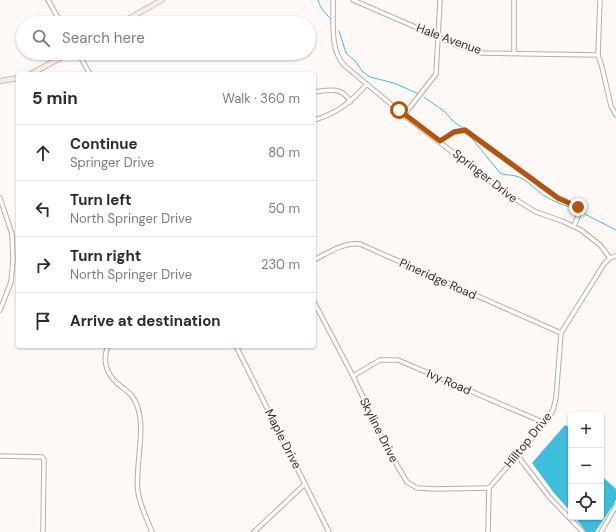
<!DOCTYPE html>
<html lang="en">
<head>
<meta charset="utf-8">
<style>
  body { margin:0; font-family:"DM Sans",sans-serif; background:#f2f2f3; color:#2b2b33 }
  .controls { position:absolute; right:12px; bottom:12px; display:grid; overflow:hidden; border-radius:4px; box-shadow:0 1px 3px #0004 }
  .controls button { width:36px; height:36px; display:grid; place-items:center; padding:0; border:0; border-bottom:1px solid #e1e1e2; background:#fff; color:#2b2b33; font:20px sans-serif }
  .stop { position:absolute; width:12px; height:12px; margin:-9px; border:3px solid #b45309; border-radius:50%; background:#fff }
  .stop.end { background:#b45309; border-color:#fff; box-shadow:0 1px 4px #0008 }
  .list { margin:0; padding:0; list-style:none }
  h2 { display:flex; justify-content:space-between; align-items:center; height:52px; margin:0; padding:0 16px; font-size:17px }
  h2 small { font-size:13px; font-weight:400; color:#7c7c81 }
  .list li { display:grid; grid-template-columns:26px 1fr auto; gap:12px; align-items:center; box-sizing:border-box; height:56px; padding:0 16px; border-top:1px solid #e1e1e2 }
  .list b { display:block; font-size:15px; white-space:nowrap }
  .list p { margin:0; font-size:13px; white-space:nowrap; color:#7c7c81 }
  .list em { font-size:13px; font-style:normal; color:#7c7c81 }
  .icon { flex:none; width:22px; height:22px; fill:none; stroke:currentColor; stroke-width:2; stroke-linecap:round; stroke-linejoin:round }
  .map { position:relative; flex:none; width:616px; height:532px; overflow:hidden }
  .search { position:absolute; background:#fff; box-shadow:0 1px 3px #0004; left:16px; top:16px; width:300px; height:44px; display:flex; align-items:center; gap:10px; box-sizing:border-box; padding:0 14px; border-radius:22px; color:#7c7c81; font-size:15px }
  .panel { position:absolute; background:#fff; box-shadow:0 1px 3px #0004; left:16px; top:72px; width:300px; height:276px; border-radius:4px }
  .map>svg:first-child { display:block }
</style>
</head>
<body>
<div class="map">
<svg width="616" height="532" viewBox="0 0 616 532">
  <rect width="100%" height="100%" fill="#fef9f6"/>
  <g fill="#3dbedc">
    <polygon points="565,425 571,428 571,512 554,493 532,463"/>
    <polygon points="601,471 604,478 616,489 616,499 614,504 595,532 586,532 575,517 601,517"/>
  </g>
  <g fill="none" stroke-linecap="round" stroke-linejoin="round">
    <g stroke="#3dbedc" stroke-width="1">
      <path d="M 318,0 C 320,8 325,13 331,19"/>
      <polyline points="339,31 346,53 356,62 362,71 370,77 394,83 419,94"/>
      <polyline points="424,97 445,112 453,121 464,129"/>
      <path d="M 470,136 L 500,173 C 507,176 514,174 521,178 C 529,182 536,190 543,195 C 554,202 566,206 578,210"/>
      <polyline points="581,212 616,230"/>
    </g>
    <defs>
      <g id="street">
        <polyline points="48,0 61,23"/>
        <path d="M 333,0 C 334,21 329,50 345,66 L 404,115 L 510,196 L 536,212 L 562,221 L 581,230 L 600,245 L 610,258"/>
        <polyline points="353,0 459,46 482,53 598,55"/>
        <polyline points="514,0 514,53"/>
        <polyline points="600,0 598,55 602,67 611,106 616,115"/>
        <polyline points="78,53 90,74"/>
        <path d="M 314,92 C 328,90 343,86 350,102"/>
        <polyline points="404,115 436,74 440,0"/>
        <path d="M 314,120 C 338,113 351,102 367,84"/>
        <polyline points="440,141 454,132 465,130 558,198 578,207 580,211 574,226"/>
        <polyline points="0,198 12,234 13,259 11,282 0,310"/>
        <path d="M 314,260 C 328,253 343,242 360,244 L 561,333"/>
        <polyline points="314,302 353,376 388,450 407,482 417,488 436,489 489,488"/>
        <path d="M 108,346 C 103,357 105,371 114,380 C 119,386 127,390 132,396 C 150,420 134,463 138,492 C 140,506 147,519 152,532"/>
        <polyline points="236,346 329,532"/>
        <polyline points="353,376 380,360 398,360 545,423"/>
        <polyline points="517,455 550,498 583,532"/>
        <polyline points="0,456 42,457 44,460 43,532"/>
        <polyline points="489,488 545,423 553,410 556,398 561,333 604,264 610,258 616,256"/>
        <polyline points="254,532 305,484"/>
        <polyline points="488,532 489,488"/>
        <polyline points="601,532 616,506"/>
      </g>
      <g id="secondary">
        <polyline points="121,23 162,0"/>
        <polyline points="31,74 69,53"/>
        <polyline points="0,81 18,78"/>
      </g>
    </defs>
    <use href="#street" stroke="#b9ada5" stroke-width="5.5"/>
    <use href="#secondary" stroke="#b9ada5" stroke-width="6"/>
    <use href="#street" stroke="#fff" stroke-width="3.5"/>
    <use href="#secondary" stroke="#faebe7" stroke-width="4.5"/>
  </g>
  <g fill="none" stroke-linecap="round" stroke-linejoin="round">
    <polyline stroke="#b45309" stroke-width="5" points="399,110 440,141 454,132 465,130 558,198 578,207"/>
  </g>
  <g text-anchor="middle" stroke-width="3.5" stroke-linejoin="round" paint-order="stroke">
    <g font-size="12" fill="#342f2c" stroke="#fef9f6">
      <text transform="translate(449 39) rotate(20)" y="4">Hale Avenue</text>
      <text transform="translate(485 176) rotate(38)" y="4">Springer Drive</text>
      <text transform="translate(438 279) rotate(24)" y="4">Pineridge Road</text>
      <text transform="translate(449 382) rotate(23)" y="4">Ivy Road</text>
      <text transform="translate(379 430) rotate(63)" y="4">Skyline Drive</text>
      <text transform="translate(283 439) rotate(63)" y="4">Maple Drive</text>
      <text transform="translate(528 440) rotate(-51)" y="4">Hilltop Drive</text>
    </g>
  </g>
</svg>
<div class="controls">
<button>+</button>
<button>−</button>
<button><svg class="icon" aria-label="locate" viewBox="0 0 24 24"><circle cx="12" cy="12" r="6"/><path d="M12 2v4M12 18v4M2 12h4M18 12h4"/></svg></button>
</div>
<div class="stop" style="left:399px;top:110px"></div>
<div class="stop end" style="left:578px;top:207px"></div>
<div class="search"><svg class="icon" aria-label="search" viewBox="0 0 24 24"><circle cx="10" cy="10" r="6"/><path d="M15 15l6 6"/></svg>Search here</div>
<section class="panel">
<h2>5 min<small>Walk · 360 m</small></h2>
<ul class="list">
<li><svg class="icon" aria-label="ahead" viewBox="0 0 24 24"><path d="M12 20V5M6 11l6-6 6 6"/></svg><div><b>Continue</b><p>Springer Drive</p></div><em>80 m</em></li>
<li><svg class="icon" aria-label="left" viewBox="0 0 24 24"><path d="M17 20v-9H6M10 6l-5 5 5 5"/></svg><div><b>Turn left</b><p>North Springer Drive</p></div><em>50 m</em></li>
<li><svg class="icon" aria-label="right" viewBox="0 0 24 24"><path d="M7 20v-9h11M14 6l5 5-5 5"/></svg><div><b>Turn right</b><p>North Springer Drive</p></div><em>230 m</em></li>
<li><svg class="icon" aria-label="arrive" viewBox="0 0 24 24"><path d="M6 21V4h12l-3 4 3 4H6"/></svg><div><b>Arrive at destination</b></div></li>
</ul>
</section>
</div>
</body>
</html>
